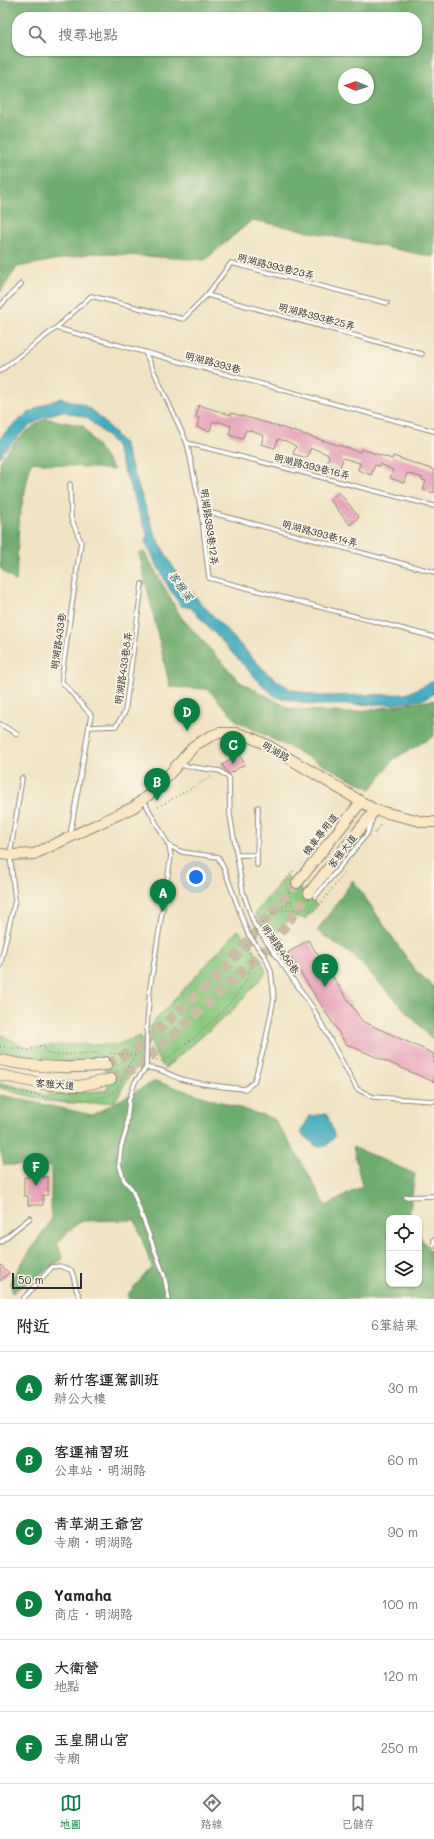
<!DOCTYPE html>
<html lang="zh-TW">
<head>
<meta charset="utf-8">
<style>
  body { margin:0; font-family:Mali,"LXGW WenKai TC",sans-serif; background:#f2f2f2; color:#222 }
  .controls { position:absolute; right:12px; bottom:12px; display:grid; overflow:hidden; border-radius:8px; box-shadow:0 1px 3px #0004 }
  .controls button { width:36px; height:36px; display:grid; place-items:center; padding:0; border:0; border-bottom:1px solid #e0e0e0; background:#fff; color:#222; font:20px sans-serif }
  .compass { position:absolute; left:338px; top:68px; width:36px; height:36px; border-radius:50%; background:#fff; box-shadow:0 1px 3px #0004; rotate:272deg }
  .scale { position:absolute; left:12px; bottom:10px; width:70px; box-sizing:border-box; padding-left:4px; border:2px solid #2b2b2b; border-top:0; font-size:11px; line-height:14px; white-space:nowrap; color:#2b2b2b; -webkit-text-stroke:3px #fcf5e5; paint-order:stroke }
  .you { position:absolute; left:196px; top:877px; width:14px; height:14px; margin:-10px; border:3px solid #fff; border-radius:50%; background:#1a73e8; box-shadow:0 0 0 6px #1a73e833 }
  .badge { display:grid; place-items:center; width:26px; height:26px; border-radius:50%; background:#0b8043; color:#fff; font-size:13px; font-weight:700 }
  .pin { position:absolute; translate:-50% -33px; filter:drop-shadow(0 1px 2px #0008) }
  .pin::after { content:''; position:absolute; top:21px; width:14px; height:12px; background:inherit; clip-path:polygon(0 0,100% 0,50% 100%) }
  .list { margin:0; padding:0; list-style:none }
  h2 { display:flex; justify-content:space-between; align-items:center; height:52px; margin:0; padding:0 16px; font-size:17px }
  h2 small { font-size:13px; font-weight:400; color:#767676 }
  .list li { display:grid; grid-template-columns:26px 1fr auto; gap:12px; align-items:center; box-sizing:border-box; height:72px; padding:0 16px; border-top:1px solid #e0e0e0 }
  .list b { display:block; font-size:15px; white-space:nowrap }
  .list p { margin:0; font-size:13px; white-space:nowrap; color:#767676 }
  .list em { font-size:13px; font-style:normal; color:#767676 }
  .icon { flex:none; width:22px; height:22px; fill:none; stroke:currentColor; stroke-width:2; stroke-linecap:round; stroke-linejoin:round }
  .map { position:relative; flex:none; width:434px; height:1299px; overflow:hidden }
  .search { position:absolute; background:#fff; box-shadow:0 1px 3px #0004; left:12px; right:12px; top:12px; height:44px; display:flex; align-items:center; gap:10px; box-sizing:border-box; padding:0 14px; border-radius:16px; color:#767676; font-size:15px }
  .sheet { height:484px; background:#fff }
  nav { display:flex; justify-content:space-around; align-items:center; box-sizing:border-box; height:56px; border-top:1px solid #e0e0e0; background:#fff; font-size:11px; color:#767676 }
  nav a { display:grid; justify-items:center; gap:2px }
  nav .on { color:#0b8043 }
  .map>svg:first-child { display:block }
</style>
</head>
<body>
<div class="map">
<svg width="434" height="1299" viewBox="0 0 434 1299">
  <rect width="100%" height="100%" fill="#fcf5e5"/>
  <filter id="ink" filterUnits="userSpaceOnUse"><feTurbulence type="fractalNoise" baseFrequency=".025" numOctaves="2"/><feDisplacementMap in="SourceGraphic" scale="8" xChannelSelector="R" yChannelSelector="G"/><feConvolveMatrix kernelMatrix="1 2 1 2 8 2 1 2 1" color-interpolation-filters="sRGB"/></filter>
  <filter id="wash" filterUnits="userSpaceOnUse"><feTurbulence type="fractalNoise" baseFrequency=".012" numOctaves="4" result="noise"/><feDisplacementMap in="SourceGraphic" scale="16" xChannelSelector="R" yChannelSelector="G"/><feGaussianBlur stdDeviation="0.9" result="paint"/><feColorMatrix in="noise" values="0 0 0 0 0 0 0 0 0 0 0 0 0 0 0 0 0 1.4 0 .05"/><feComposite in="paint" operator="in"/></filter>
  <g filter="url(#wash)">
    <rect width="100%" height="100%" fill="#f0e3c3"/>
    <g fill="#88c77e" stroke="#5a7954">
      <polygon points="286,875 317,905 305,919 293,916 270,941 255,913"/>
      <path d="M 238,930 L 261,958 L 266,973 L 233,1010 L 165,1068 C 152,1053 150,1044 151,1025 Z"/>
      <polygon points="0,1034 27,1048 70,1044 115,1045 141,1036 143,1048 138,1066 129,1076 115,1101 91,1104 48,1101 0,1088 0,1083 47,1095 108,1090 103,1056 68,1064 27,1060 0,1052"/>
    </g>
    <g fill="#6eac6d" stroke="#4c6c4c" fill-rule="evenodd">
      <path d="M 0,0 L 434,0 L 434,257 L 252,220 L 205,260 L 94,253 L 17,267 L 0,293 ZM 17,17 L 417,17 L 417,51 L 17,51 ZM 344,74 L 368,74 L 368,98 L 344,98 Z"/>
      <path d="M 46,418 L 83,426 L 114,470 L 31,462 L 19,520 L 16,582 L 0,568 L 0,462 C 13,441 26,431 46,418 Z"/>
      <polygon points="142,551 145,553 181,617 240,682 291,709 347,713 434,700 434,736 394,759 371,789 237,721 208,689 170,687 140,558 139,554"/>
      <polygon points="353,880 415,970 434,987 434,1041 354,956 317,931"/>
      <polygon points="155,1081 274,1119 301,1161 326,1206 362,1186 353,1147 415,1174 409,1218 389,1218 389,1284 419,1284 419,1235 434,1257 434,1299 129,1299 127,1295 152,1267 135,1220 80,1221 57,1243 63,1259 12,1293 11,1279 51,1220 51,1166 4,1165 0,1149 0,1095 92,1115"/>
    </g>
    <g fill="#40abbf" stroke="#366b75">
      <path d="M 62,398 L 84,405 L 98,415 L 124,444 L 155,535 L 177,574 L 199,601 L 268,674 L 290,689 L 318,696 L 406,694 L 434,681 L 434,694 L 421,700 L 394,704 L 315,705 L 276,697 L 264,687 L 191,608 L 181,606 L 170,590 L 145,542 L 148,537 L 115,444 L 87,418 L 62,411 L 44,417 L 28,427 L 3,452 L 0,457 L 0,438 C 17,419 37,405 62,398 Z"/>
      <polygon points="327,1114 335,1137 326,1146 316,1146 300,1133 310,1116"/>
    </g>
    <g id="blocks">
      <g fill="#e59fb7">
        <polygon points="199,405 231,415 231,413 264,422 360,452 361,449 392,459 393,456 434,470 434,493 423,490 426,481 422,480 423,478 407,473 404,483 390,478 393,470 380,464 379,466 375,465 371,475 358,470 360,463 343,458 340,468 327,464 329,455 315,449 310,449 307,458 293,454 296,446 286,441 278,439 275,448 261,444 264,436 250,430 250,431 246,430 242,439 229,435 231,426 218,421 218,423 213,421 210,431 197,427 199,418 196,417"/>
        <polygon points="339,492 359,517 350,525 330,500"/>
        <polygon points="239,754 245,764 229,774 222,765"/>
        <polygon points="308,940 362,1021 434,1054 434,1082 346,1044 288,953"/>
        <polygon points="24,1177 48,1177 48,1195 43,1195 43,1205 28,1205 28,1196 24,1196"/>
        <polygon points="0,1264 9,1273 0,1281"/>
      </g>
    </g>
  </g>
  <g filter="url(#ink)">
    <use href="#blocks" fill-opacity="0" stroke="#8e8777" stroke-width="1"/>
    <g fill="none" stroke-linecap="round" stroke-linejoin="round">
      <g stroke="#c9bea5" stroke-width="10" stroke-dasharray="10 5" stroke-linecap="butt">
        <polyline points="107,1065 138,1048 221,973 297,883"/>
        <polyline points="111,1079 141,1065 273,943 309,893"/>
      </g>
      <defs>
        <g id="lane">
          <polyline points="207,295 422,354"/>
          <polyline points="0,306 21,284"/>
          <polyline points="56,328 91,296 183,319 207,295 231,263 387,303"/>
          <polyline points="145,352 187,443 201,510 209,578 434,637"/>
          <polyline points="0,371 56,328 434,431"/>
          <polyline points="187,443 434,506"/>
          <polyline points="201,510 434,572"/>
          <polyline points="0,724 17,734"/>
          <polyline points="90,727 116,726 125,712 142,584"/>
          <polyline points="179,765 220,771 229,778 230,815 243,892 254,924 313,1008 357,1089 373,1097 434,1101"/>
          <path d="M 144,801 L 169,846 L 182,852 L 218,857 L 225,871 L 248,934 L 266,958 L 271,971 L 274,998 L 265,1044 L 254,1082 L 245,1089 C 223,1087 202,1085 181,1079 C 169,1075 159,1067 146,1068 L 135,1082 L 129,1100 L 126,1131 L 121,1147 L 119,1164 L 124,1180 L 132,1189 L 164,1275 L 169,1299"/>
          <polyline points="70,835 91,715 62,682 62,674 81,542 71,518 70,484"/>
          <polyline points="237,855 256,855"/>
          <polyline points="257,865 258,807"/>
          <polyline points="315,897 367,834 372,820"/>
          <polyline points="0,966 15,900 10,855 22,778"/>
          <polyline points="96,1061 107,1059"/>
          <polyline points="146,1068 147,1024 150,988 171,856 169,846"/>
          <polyline points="406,1197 434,1196"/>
          <polyline points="434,1240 434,1246"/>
          <polyline points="0,1242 30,1218"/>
          <path d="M 23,1299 L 52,1267 L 60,1266 L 71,1270 C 77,1282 73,1288 81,1299"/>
        </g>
        <g id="secondary">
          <polyline points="0,854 10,855 34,854 134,807 157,788 195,745 211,736 219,733 237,733 252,738 267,745 375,810 424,822 434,822"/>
          <polyline points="297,883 361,802"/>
          <polyline points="309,893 375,810"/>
          <path d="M 0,1060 C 36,1068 70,1069 107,1065"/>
          <polyline points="0,1075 48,1085 79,1086 111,1079"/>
        </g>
      </defs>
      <use href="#lane" stroke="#8e8777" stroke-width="5.5"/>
      <use href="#secondary" stroke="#8e8777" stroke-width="12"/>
      <g stroke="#8e8777" stroke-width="1.5" stroke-dasharray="1 3" stroke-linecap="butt">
        <polyline points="158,807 212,776"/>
        <polyline points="375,833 382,823"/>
        <polyline points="293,871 286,880 293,908"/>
        <polyline points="272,913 288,904 289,900"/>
        <path d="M 262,923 C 279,906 294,909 316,910 L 346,871"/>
        <polyline points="0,1046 28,1050 43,1045 47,1053 54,1055 100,1053"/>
        <polyline points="110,1053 136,1055"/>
        <path d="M 153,1059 L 164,1062 C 190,1040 254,994 251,958 C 251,954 248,948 247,944"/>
        <path d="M 121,1081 C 126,1072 130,1057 140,1053"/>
        <path d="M 0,1086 C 27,1094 100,1113 119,1086"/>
      </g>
      <use href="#lane" stroke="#fff" stroke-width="3.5"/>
      <use href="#secondary" stroke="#fae7c3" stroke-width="10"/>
    </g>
  </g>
  <g text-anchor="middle" stroke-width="3.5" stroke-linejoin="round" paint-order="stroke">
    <g font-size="10" fill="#2b2b2b" stroke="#fcf5e5">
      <text transform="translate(276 266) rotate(14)" y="4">明湖路393巷23弄</text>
      <text transform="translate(317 316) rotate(15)" y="4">明湖路393巷25弄</text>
      <text transform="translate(213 362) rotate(15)" y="4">明湖路393巷</text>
      <text transform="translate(312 466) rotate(14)" y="4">明湖路393巷16弄</text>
      <text transform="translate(210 527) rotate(82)" y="4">明湖路393巷12弄</text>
      <text transform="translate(320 533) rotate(15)" y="4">明湖路393巷14弄</text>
      <text transform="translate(58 641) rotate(-82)" y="4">明湖路433巷</text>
      <text transform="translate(123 668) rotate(-82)" y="4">明湖路433巷8弄</text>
      <text transform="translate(276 751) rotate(30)" y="4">明湖路</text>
      <text transform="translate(320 834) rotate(-52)" y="4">機車專用道</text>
      <text transform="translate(342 851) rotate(-52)" y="4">客雅大道</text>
      <text transform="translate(281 949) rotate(55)" y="4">明湖路486巷</text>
      <text transform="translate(55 1084) rotate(5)" y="4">客雅大道</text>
    </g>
    <g font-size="11" font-style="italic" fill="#335e66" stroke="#fcf5e5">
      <text transform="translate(181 586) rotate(55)" y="4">客雅溪</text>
    </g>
  </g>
</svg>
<div class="controls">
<button><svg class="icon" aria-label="locate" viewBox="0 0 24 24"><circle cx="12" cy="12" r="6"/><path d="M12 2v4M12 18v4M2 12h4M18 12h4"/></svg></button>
<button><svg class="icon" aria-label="layers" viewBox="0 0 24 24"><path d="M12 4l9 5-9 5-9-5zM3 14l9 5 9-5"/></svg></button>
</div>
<svg class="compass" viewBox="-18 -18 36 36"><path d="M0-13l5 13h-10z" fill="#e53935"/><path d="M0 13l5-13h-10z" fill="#767676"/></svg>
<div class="scale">50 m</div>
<div class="you"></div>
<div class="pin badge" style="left:163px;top:912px">A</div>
<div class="pin badge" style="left:157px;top:801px">B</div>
<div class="pin badge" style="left:233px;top:764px">C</div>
<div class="pin badge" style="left:187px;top:731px">D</div>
<div class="pin badge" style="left:325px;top:987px">E</div>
<div class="pin badge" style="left:36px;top:1186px">F</div>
<div class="search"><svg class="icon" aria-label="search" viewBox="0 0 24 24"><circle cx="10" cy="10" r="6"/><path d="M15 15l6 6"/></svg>搜尋地點</div>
</div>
<section class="sheet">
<h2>附近<small>6筆結果</small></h2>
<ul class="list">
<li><span class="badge">A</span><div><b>新竹客運駕訓班</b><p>辦公大樓</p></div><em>30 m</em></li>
<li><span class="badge">B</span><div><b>客運補習班</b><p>公車站 · 明湖路</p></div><em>60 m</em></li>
<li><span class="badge">C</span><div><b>青草湖王爺宮</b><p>寺廟 · 明湖路</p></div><em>90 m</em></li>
<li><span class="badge">D</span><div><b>Yamaha</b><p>商店 · 明湖路</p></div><em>100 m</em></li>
<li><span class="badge">E</span><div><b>大衛營</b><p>地點</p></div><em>120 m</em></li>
<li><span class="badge">F</span><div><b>玉皇開山宮</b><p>寺廟</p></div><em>250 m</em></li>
</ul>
</section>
<nav>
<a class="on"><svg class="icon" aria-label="map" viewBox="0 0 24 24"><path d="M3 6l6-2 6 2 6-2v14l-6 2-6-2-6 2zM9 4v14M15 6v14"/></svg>地圖</a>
<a><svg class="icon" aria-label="directions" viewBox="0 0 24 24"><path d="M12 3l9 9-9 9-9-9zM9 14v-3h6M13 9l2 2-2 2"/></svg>路線</a>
<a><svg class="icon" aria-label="saved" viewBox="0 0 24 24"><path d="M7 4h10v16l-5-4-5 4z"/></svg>已儲存</a>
</nav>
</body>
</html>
